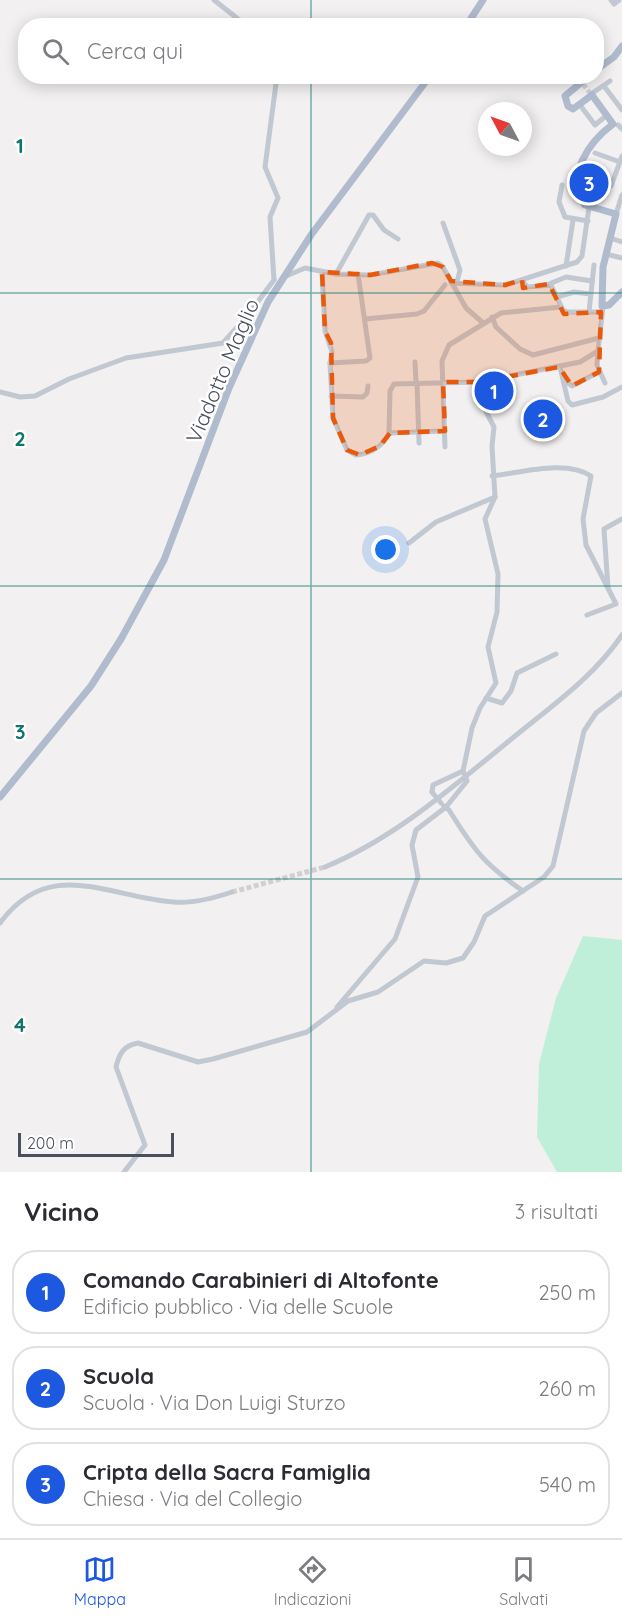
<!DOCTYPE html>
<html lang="it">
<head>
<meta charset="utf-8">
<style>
  body { margin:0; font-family:Quicksand,sans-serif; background:#f7f7f7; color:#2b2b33 }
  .compass { position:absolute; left:478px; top:102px; width:54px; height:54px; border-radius:50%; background:#fff; box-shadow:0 3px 15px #0003; rotate:311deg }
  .scale { position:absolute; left:18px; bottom:15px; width:156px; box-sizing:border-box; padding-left:6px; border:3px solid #48505d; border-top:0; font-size:16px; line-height:21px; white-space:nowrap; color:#48505d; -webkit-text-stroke:4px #fff; paint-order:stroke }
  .you { position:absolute; left:386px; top:550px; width:21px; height:21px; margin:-15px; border:4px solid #fff; border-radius:50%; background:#1a73e8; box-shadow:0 0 0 9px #1a73e833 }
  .badge { display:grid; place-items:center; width:39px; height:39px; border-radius:50%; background:#1c58e0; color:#fff; font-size:20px; font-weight:700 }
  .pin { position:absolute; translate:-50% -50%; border:3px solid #fff; box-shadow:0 2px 6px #0006 }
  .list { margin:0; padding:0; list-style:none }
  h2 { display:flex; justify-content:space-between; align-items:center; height:78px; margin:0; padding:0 24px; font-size:26px }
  h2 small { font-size:20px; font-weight:400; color:#7c7c81 }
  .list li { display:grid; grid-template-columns:39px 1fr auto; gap:18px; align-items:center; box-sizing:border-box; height:84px; margin:0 12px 12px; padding:0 12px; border:2px solid #e1e1e2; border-radius:24px }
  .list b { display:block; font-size:22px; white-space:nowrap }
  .list p { margin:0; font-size:20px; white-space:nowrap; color:#7c7c81 }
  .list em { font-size:20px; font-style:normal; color:#7c7c81 }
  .icon { flex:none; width:33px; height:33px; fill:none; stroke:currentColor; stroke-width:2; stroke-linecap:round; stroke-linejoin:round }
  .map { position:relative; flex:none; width:622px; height:1172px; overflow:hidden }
  .search { position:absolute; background:#fff; box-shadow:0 3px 15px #0003; left:18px; right:18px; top:18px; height:66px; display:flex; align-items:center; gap:15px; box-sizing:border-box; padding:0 21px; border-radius:24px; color:#7c7c81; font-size:22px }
  .sheet { height:366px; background:#fff }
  nav { display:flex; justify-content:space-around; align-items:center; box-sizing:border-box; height:84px; border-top:2px solid #e1e1e2; background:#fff; font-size:16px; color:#7c7c81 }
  nav a { display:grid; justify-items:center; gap:3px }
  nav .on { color:#1c58e0 }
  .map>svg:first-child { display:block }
</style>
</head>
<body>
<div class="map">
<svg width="622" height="1172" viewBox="0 0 622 1172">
  <rect width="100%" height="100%" fill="#f2f0f0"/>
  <polygon fill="#bfefd8" points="583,936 622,940 622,1172 557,1172 537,1137 539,1064 556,998"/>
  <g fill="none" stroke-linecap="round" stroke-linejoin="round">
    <g stroke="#d0d0d3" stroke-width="5" stroke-dasharray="5 2.5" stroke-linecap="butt">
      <polyline points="583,84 590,93"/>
      <polyline points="232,892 325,867"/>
    </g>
    <g stroke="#c1c8d1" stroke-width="5">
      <polyline points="214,0 247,26"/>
      <polyline points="611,0 614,4 619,0"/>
      <polyline points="604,86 622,110"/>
      <polyline points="591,94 610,81"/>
      <polyline points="580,105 595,125 607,115"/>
      <polyline points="618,125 622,129"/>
      <polyline points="595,153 620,162"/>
      <polyline points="578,174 611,186 622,156"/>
      <polyline points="562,185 559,202 565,217 588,221"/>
      <polyline points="616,214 622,195"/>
      <polyline points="443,223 460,270 457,282"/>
      <polyline points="610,238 622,242"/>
      <polyline points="606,254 622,258"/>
      <polyline points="566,266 573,220"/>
      <path d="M 322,272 L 325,331 L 332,352 L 330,363 L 333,418 L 347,450 L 356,455 C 371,454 383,446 389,433 L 390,391 L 394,384 L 480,382 L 580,362 L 598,351 L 603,307"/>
      <polyline points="336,274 369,215 373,215 384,230 398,239"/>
      <polyline points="284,277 305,268 336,274 370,275 438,263 443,267 466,308 482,322"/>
      <polyline points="274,280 270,217 278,198 265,167 277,76"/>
      <polyline points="522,280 527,287 551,285 563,310 567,312 601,312"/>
      <polyline points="451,283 505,285 577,262 582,256 589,207"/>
      <polyline points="549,284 566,277 592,281"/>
      <polyline points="557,297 574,292 590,294"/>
      <polyline points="589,312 594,265"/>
      <polyline points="492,317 496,327 520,349 533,355 599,338"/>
      <polyline points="365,319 417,314 424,311 445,285"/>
      <polyline points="598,351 597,365 605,383"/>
      <polyline points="415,362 416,383"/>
      <polyline points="330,363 366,361 370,358 358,274"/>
      <polyline points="560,367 568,401 572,405 603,397 622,387"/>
      <polyline points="565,381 572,386 599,372"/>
      <polyline points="417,383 419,443"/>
      <polyline points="0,392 20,397 35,396 69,379 126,358 223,343 248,315 274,280"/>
      <polyline points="331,396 363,397 367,393 368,386"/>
      <polyline points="389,433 445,431"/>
      <polyline points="445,447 442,361 449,345 501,313 561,307"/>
      <path d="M 492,476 C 520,473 566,459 591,476 L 583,519 L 586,545 L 616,604 L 587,615"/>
      <polyline points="409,543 436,522 495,497"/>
      <polyline points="608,588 604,529 622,519"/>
      <polyline points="486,698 502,703 511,691 517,673 556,654"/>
      <polyline points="432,792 433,785 463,771"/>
      <path d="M 444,806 L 449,810 C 474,850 484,864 523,891"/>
      <path d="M 325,867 C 395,838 451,788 509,741 C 549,708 593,678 622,635"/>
      <path d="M 0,923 C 50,855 109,898 174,902 C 193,904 214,898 232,892"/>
      <polyline points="337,1007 395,939 418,877 412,845 416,830 446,807 467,781 463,771 472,728 480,708 496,683 488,647 497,612 498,574 485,519 495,497 492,446 494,427 480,400 480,382"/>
      <path d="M 124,1172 L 145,1145 L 116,1067 C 119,1054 124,1045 138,1043 L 198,1062 L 213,1059 L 307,1032 L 348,1001 L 378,992 L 424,961 L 446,963 L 463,958 L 474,942 L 485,916 L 544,877 L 553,866 L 584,731 L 596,713 L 622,693"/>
    </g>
    <g stroke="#b0bbce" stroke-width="7">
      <polyline points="466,26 483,0"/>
      <polyline points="596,70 614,57 622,46"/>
      <path d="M 589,76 L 565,96 L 568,106 L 573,109 L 592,95 L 613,124 C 589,142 565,175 585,205 L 616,214 L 603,267 L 602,306 L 609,305 L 622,292"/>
      <polyline points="0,797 91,686 121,639"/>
    </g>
    <polyline stroke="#c1c8d1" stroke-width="5" points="432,792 441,803"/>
    <polyline stroke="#b0bbce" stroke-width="7" points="121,639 164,560 229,388 268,302 311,235 430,76"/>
  </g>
  <path fill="#e8590c" fill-opacity="0.2" stroke="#e8590c" stroke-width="4.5" stroke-dasharray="12 8" stroke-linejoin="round" d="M 432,263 L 443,267 L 451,281 L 505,285 L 522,280 L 523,288 L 549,284 L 564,314 L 601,312 L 599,372 L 572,386 L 559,367 L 480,382 L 443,382 L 445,431 L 390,433 L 380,446 L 360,455 L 347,450 L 333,418 L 331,343 L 325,331 L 322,272 L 370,275 Z"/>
  <path fill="none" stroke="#0f766e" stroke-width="1.5" stroke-opacity="0.55" d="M 311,0 L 311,26M 311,76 L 311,1172M 0,293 L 622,293M 0,586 L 622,586M 0,879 L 622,879"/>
  <g text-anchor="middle" stroke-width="5" stroke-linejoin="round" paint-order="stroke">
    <g font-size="21" fill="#48505d" stroke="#fff">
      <text transform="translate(223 371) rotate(-67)" y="7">Viadotto Maglio</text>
    </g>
  </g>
  <g font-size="20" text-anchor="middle" font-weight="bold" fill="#0f766e" stroke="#fff" stroke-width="5" stroke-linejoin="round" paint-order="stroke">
    <text x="20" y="153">1</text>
    <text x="20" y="446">2</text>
    <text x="20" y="739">3</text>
    <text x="20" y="1032">4</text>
  </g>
</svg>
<svg class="compass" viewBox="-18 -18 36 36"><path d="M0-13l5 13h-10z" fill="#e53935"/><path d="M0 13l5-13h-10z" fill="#7c7c81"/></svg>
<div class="scale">200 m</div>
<div class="you"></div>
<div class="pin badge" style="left:494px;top:391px">1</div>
<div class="pin badge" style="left:543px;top:419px">2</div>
<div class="pin badge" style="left:589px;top:183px">3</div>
<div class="search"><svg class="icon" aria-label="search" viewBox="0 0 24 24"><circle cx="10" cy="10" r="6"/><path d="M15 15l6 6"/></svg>Cerca qui</div>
</div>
<section class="sheet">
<h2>Vicino<small>3 risultati</small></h2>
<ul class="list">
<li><span class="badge">1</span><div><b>Comando Carabinieri di Altofonte</b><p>Edificio pubblico · Via delle Scuole</p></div><em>250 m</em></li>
<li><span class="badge">2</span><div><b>Scuola</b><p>Scuola · Via Don Luigi Sturzo</p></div><em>260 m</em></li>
<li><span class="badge">3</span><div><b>Cripta della Sacra Famiglia</b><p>Chiesa · Via del Collegio</p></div><em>540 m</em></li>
</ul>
</section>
<nav>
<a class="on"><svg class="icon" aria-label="map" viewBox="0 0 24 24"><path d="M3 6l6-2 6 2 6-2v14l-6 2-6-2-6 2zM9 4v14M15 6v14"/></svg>Mappa</a>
<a><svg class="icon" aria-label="directions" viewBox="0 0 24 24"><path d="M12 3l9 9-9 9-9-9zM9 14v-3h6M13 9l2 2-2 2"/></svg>Indicazioni</a>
<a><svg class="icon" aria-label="saved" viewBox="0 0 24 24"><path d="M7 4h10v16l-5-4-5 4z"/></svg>Salvati</a>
</nav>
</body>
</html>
